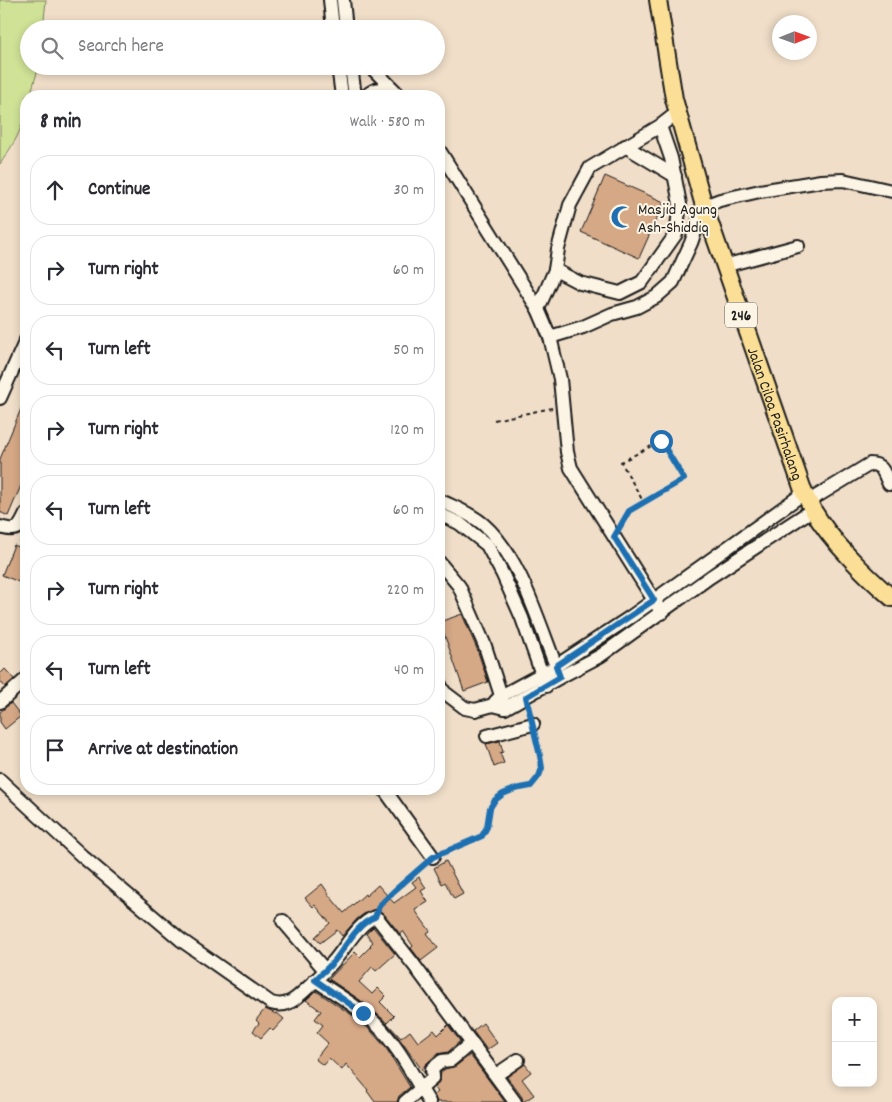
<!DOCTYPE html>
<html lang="en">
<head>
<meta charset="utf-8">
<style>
  body { margin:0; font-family:Dekko,sans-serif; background:#f7f7f7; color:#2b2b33 }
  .controls { position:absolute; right:15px; bottom:15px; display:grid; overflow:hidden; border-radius:10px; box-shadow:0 2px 8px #0003 }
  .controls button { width:45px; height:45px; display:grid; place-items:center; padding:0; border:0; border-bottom:1px solid #e1e1e2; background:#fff; color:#2b2b33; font:25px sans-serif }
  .compass { position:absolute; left:772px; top:15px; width:45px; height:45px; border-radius:50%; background:#fff; box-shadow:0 2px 8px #0003; rotate:89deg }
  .stop { position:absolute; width:15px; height:15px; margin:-11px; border:4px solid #1f6fb2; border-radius:50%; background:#fff }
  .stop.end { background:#1f6fb2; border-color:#fff; box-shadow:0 1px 5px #0008 }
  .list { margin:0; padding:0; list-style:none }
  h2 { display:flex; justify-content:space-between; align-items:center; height:65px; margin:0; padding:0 20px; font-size:21px }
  h2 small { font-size:16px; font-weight:400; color:#7c7c81 }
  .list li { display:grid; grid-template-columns:32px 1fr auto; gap:15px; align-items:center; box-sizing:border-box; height:70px; margin:0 10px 10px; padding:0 10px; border:1px solid #e1e1e2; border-radius:20px }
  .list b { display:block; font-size:19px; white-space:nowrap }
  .list em { font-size:16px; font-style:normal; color:#7c7c81 }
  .icon { flex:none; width:28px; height:28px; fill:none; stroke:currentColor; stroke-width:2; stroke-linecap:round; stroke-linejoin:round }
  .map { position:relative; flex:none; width:892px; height:1102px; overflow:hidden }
  .search { position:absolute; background:#fff; box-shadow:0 2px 8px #0003; left:20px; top:20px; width:425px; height:55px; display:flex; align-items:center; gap:12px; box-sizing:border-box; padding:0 18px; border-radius:28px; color:#7c7c81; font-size:19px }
  .panel { position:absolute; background:#fff; box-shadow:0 2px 8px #0003; left:20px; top:90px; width:425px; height:705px; border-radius:20px }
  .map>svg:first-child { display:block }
</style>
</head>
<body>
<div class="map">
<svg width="892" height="1102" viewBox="0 0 892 1102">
  <rect width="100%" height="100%" fill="#f0dec8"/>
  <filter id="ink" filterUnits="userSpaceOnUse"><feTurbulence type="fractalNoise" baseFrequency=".02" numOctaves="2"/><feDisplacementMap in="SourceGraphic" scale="10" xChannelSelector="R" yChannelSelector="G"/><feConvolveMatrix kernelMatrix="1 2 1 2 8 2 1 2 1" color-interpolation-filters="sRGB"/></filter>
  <g filter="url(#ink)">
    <path fill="#cfe296" stroke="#767f59" d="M 0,0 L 46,0 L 43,29 L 29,29 L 29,66 L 39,66 L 30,96 L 26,96 C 26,126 16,140 0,164 Z"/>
    <g fill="#d5a886" stroke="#1c1c1c">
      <polygon points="605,176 664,202 639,258 581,232"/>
      <polygon points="26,397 26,474 8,516 0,512 0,459"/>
      <polygon points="14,545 26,550 26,585 2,575"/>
      <polygon points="462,614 477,649 488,682 464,691 440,622"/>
      <polygon points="5,669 14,679 5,687 0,681 0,674"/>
      <polygon points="11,703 21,716 5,729 0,722 0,712"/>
      <polygon points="500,741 503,752 500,753 504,763 494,767 486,744"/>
      <polygon points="446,861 463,894 454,899 445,882 442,884 434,868"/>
      <polygon points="419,877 426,888 421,891 428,902 415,910 430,931 427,933 438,948 421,961 411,948 413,946 403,931 400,934 384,914 376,909 365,913 357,919 342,936 337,930 320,943 315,937 330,923 315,905 313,907 305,898 322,884 329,894 328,894 344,913 365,894 366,896 378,885 394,903 416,887 412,882"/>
      <polygon points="373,927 395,954 376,971 372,967 359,982 372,994 378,988 386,996 380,1002 394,1016 387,1023 401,1038 410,1031 418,1042 434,1030 438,1035 448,1025 460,1041 448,1052 437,1054 427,1063 424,1066 425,1074 399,1038 383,1019 360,1000 329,979 355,952 360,957 371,946 370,945 373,942 366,934"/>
      <polygon points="316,991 358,1019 371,1031 386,1048 410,1087 399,1096 397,1102 375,1102 367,1091 368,1090 346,1064 342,1070 329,1058 323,1065 315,1059 328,1043 317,1033 323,1025 315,1019 321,1011 306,1000"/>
      <polygon points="265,1009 276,1014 277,1013 284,1019 273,1031 270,1028 261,1038 253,1031 259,1023 256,1020"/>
      <polygon points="483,1023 497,1043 487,1050 473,1031"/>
      <polygon points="470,1055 505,1102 437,1102 434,1095 438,1092 435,1088 440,1080 441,1072 445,1069 456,1066"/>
      <polygon points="525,1064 531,1072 522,1079 534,1095 523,1102 522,1097 507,1077"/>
    </g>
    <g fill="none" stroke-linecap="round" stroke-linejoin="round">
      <defs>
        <g id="minor">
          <polyline points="330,0 333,29"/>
          <polyline points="343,0 346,29"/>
          <polyline points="338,66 342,96"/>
          <polyline points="351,66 355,96"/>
          <polyline points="370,66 400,96"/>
          <path d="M 366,96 C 377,86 383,89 396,94"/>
          <polyline points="660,126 671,158 680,204 676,234 642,282 620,293 580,283 555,270 558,249 570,205 590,168 660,126 678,112"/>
          <polyline points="625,146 675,176"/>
          <polyline points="439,150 538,309 550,337 560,379 567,452 571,468 662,613"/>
          <polyline points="724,266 798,246"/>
          <polyline points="538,309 555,270"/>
          <polyline points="550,337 583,327 612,314 637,307 656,297 673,282 691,243 704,206 720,200 760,191 821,181 843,180 892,191"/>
          <polyline points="0,398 26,340"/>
          <path d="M 439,500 C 453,507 470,513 483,524 C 520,556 538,621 556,666 L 629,618 L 804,493"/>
          <path d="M 809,501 L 870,464 C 883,464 884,474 889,484"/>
          <polyline points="439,514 459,523 487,545 503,575 522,618 546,686"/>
          <path d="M 0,527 C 18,532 19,529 26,514"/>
          <polyline points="439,562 459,586 485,646 505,708"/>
          <polyline points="439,683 444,692 465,708 475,710 493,705 505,708 560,677 600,656 710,577 812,510"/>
          <polyline points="0,702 26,679"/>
          <polyline points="495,702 501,696 549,670"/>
          <polyline points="487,736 533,724"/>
          <path d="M 0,780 L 82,856 L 181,940 L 271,1003 C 277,1005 284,1005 290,1002 C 300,997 325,971 333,962 C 345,949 357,924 375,917 L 378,919 L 414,965 L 515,1102"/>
          <polyline points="384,789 433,857"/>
          <polyline points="283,921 325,970"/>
          <path d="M 315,980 C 336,994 359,1007 377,1025 C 399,1047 413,1076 429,1102"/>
          <polyline points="496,1075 518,1060"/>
          <polyline points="405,1102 431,1080 433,1076 432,1069 442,1061 451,1060 471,1043"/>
        </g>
        <g id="major">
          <path id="s1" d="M 658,0 L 674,99 L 704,206 L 804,493 C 807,498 810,505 813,510 C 830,540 866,576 892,598"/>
        </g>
      </defs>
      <use href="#minor" stroke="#1c1c1c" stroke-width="16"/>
      <use href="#major" stroke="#1c1c1c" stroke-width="20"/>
      <g stroke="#1c1c1c" stroke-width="2" stroke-dasharray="4 4" stroke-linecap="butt">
        <polyline points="494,420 552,408"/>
        <polyline points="621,526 629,511 684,479 661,441 621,462 644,503"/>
        <path d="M 442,853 C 451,849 476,841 482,836 C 491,826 485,810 495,800 C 503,793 513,790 523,788 C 549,782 540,754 536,736"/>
        <polyline points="379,908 394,891 426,863"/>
      </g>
      <use href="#minor" stroke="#fcf5e5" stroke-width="12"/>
      <use href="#major" stroke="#fbdf96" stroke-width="16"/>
    </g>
  </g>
  <g fill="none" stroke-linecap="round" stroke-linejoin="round" filter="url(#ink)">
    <path stroke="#1f6fb2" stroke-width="6" d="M 363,1013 L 315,980 C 321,974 329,967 335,960 C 345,947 358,923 375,917 L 379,906 L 394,891 L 433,857 L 482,836 L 487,827 L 490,808 L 495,800 L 503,794 L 515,789 L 531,786 L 539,776 L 542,768 L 540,756 L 526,697 L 560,677 L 556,666 L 654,600 L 614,537 L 629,511 L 684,479 L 661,441"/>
  </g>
  <defs>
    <symbol id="mosque-bare" viewBox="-9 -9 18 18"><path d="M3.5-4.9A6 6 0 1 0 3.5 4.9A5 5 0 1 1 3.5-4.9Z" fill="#1f6fb2" stroke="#fcf5e5" stroke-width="2.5" paint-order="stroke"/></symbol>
  </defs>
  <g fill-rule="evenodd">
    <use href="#mosque-bare" x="606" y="201" width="32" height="32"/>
  </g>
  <g text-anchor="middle" stroke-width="4" stroke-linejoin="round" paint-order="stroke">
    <rect fill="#fcf5e5" stroke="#5f5d58" stroke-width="1" x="725" y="302.5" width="32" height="25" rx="4"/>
    <g font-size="15" font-weight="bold" fill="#1c1c1c">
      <text x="741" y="320">246</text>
    </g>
    <g font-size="16" fill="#1c1c1c" stroke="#fcf5e5" text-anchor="start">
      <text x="638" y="214">Masjid Agung<tspan x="638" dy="18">Ash-Shiddiq</tspan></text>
    </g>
    <g font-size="16" fill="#1c1c1c" stroke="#fcf5e5">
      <text dy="6" stroke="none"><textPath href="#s1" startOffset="431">Jalan Ciloa Pasirhalang</textPath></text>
    </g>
  </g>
</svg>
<div class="controls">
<button>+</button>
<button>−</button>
</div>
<svg class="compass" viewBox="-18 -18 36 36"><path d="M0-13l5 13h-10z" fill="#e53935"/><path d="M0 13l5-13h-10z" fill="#7c7c81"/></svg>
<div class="stop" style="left:661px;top:441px"></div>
<div class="stop end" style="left:363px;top:1013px"></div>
<div class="search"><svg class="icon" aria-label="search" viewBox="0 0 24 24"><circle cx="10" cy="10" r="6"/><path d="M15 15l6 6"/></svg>Search here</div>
<section class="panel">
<h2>8 min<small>Walk · 580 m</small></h2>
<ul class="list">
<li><svg class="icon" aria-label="ahead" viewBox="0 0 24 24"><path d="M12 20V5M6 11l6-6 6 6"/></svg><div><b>Continue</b></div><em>30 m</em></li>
<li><svg class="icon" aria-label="right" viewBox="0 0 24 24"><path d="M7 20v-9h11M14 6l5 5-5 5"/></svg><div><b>Turn right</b></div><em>60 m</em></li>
<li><svg class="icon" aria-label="left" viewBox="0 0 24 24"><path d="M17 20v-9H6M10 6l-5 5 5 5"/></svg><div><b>Turn left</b></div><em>50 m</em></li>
<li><svg class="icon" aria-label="right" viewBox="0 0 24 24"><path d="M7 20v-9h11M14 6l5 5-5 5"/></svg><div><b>Turn right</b></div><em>120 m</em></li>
<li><svg class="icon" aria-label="left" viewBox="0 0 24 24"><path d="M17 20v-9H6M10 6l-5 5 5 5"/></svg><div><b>Turn left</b></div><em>60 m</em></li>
<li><svg class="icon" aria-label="right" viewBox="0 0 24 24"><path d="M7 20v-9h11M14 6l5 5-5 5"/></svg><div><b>Turn right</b></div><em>220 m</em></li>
<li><svg class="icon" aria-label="left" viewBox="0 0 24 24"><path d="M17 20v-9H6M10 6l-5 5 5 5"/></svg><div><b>Turn left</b></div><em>40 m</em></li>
<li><svg class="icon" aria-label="arrive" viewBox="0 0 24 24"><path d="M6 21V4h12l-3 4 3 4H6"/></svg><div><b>Arrive at destination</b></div></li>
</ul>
</section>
</div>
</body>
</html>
